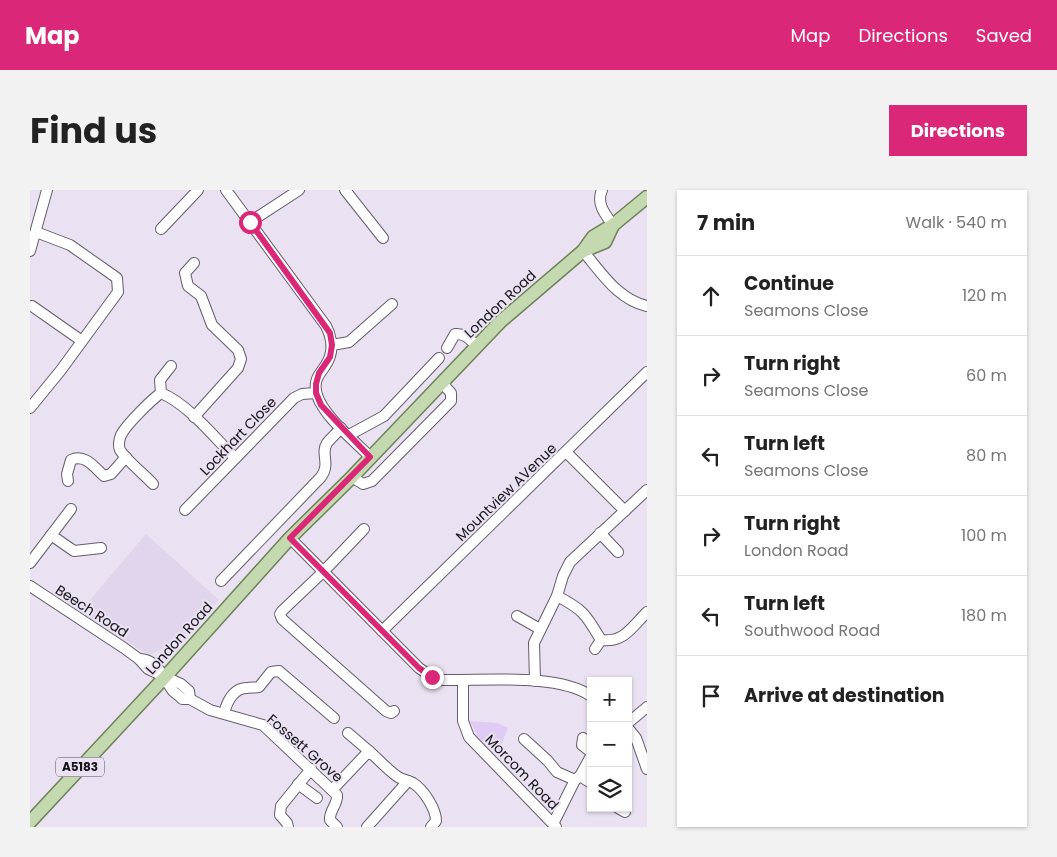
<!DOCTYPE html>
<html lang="en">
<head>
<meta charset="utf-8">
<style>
  body { margin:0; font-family:Poppins,sans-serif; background:#f2f2f2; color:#222 }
  .controls { position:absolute; right:15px; bottom:15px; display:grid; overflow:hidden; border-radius:0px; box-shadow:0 1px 4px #0004 }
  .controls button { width:45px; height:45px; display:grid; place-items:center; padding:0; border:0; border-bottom:1px solid #e0e0e0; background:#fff; color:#222; font:25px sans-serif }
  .stop { position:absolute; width:15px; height:15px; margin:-11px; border:4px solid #db2777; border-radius:50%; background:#fff }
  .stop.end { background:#db2777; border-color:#fff; box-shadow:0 1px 5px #0008 }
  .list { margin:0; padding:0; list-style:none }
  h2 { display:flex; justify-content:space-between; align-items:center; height:65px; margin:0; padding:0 20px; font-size:21px }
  h2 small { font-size:16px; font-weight:400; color:#767676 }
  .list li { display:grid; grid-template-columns:32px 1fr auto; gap:15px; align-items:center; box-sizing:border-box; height:80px; padding:0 20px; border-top:1px solid #e0e0e0 }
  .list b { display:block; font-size:19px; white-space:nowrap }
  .list p { margin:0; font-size:16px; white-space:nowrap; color:#767676 }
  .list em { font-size:16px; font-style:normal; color:#767676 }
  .icon { flex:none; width:28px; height:28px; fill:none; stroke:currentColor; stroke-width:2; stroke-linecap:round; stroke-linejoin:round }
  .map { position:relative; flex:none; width:617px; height:637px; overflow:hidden; border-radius:0px }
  header { display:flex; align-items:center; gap:30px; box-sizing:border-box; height:70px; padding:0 25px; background:#db2777; color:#fff }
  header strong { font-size:24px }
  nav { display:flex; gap:28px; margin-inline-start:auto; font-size:18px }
  .intro { display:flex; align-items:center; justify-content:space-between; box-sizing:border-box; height:120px; padding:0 30px }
  h1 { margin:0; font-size:35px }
  .button { padding:12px 22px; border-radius:0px; background:#db2777; color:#fff; font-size:18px; font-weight:700 }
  main { display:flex; gap:30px; padding:0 30px }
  aside { flex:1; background:#fff; border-radius:0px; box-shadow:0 1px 4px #0004 }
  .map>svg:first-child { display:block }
</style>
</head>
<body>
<header>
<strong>Map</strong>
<nav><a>Map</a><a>Directions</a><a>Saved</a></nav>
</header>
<div class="intro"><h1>Find us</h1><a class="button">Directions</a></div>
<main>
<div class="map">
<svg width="617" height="637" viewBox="0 0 617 637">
  <rect width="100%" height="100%" fill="#eae2f2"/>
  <polygon fill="#e1d5ec" points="116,344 189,410 150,451 119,465 49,423"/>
  <polygon fill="#e0cbf5" points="440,531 468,533 478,538 467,564 448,547"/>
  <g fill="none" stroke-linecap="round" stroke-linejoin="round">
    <defs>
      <g id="minor">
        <path d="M 196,0 L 296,136 C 301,145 303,157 300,166 C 296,181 281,185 287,205 C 294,227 324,250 340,267"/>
        <polyline points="315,0 353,48"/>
        <path d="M 572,0 C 566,14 575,24 583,35"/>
        <polyline points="220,32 269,0"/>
        <polyline points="131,39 168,0"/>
        <polyline points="0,61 17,0"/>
        <path d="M 553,61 C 571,82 588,110 617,116"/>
        <polyline points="2,116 52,151"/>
        <polyline points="302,155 319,152 362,114"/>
        <path d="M 417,158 L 425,144 C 435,143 440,150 447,156"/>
        <polyline points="131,203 130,190 141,176"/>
        <polyline points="0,218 31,180 88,102 87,88 40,55 6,42"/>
        <polyline points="164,227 208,178 211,169 208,160 182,135 171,106 158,96 155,83 164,73"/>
        <polyline points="319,245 354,226 409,168"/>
        <polyline points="536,262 595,321"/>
        <polyline points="322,287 333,294 342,291 421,211 421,203 412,193"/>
        <path d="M 38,291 L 37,284 L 41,270 C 55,263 65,278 74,286 L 81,284 L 96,267"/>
        <path d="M 123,294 C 115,285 96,270 90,260 C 88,255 89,250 91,245 C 96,235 121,210 131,203 C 158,214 184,247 205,268"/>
        <polyline points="155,320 264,208 272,204 286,203"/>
        <polyline points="334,339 293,382 252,421 250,424 252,429 356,521 361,523 364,521"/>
        <polyline points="570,343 588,362"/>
        <polyline points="21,345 44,361 71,358"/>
        <path d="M 260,348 L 389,478 L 402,487 L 413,490 C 454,491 527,483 561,506"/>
        <polyline points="0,373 41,319"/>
        <path d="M 191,391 L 291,287 C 301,273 290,264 297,253 C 301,248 307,243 311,238"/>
        <polyline points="0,396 94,458 109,469 118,479 151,494 159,501 160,509"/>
        <path d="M 527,406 C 554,420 556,425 571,450 C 594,453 602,437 617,422"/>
        <polyline points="487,426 510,439"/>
        <polyline points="352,441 617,182"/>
        <polyline points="565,459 571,450"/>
        <path d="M 109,469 C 128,469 133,488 143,501 C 146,504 150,506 152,509 L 160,509 L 180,520 L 233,535 L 307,605 C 308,615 299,620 300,630 L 307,637"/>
        <polyline points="433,491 433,531 439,547 526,637"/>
        <polyline points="505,491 504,453 527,406 533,386 540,372 617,300"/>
        <path d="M 194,523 C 197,512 203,498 217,498 C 221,497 225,498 229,497 L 241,482 L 249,481 L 304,528"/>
        <polyline points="598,533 617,517"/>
        <polyline points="598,538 606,548 617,579"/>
        <polyline points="318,543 339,561"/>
        <polyline points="553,548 552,555 561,562"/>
        <polyline points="494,549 518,571 527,582 545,590 523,634"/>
        <polyline points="550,586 561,593"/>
        <polyline points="545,590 550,586 561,566"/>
        <polyline points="268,594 287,608"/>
        <path d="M 302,600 L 339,561 C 349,570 358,580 368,587 C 373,590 378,590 383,593 C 394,600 406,619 406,631 L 401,637"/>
        <polyline points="588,618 595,622"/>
        <polyline points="258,637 257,633 250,625 251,616 281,579"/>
        <polyline points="337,637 378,591"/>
      </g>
      <g id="major">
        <polyline points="553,61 575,52 583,35"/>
        <polyline points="0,632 135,487 260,348 322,287 470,132 553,61 563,47 583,35 617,7"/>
      </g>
    </defs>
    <use href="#minor" stroke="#645d6a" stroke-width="12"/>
    <use href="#major" stroke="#6c8257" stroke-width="15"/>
    <use href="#minor" stroke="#fff" stroke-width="10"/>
    <use href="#major" stroke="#c4d9af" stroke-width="12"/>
  </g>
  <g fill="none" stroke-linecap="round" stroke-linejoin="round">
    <polyline stroke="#db2777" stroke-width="6" points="220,32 300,143 302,155 300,167 289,183 286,194 286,203 291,215 340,267 260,348 389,478 402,487"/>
  </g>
  <g text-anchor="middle" stroke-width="4" stroke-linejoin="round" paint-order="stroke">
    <rect fill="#eae2f2" stroke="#545059" stroke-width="1" x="26" y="567.5" width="48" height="19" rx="4"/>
    <g font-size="12" font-weight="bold" fill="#141117">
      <text x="50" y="581">A5183</text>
    </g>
    <g font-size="14" fill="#141117" stroke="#eae2f2">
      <text transform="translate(470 114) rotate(-43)" y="5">London Road</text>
      <text transform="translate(208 246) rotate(-46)" y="5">Lockhart Close</text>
      <text transform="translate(476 302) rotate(-44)" y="5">Mountview AVenue</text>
      <text transform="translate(62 421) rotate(33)" y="5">Beech Road</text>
      <text transform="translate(149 448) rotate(-48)" y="5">London Road</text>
      <text transform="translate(275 558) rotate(41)" y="5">Fossett Grove</text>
      <text transform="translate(492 582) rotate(46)" y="5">Morcom Road</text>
    </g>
  </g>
</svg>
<div class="controls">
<button>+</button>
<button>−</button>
<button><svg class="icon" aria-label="layers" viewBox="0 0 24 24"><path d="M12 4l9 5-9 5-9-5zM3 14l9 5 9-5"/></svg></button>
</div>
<div class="stop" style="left:220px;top:32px"></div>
<div class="stop end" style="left:402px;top:487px"></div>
</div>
<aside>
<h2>7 min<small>Walk · 540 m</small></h2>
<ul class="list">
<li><svg class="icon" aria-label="ahead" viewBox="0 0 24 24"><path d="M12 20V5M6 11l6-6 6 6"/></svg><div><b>Continue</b><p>Seamons Close</p></div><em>120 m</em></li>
<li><svg class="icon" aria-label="right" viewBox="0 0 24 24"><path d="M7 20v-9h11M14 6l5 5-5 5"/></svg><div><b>Turn right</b><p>Seamons Close</p></div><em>60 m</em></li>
<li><svg class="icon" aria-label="left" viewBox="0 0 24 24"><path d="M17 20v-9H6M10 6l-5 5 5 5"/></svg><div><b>Turn left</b><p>Seamons Close</p></div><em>80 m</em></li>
<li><svg class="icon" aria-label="right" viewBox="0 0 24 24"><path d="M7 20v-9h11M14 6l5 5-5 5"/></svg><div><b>Turn right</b><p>London Road</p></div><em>100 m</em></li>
<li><svg class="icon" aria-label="left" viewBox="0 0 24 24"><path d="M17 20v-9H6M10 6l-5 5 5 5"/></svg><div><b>Turn left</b><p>Southwood Road</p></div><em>180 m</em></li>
<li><svg class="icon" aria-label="arrive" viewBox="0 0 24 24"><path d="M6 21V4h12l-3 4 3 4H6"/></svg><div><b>Arrive at destination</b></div></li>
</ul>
</aside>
</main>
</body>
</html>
